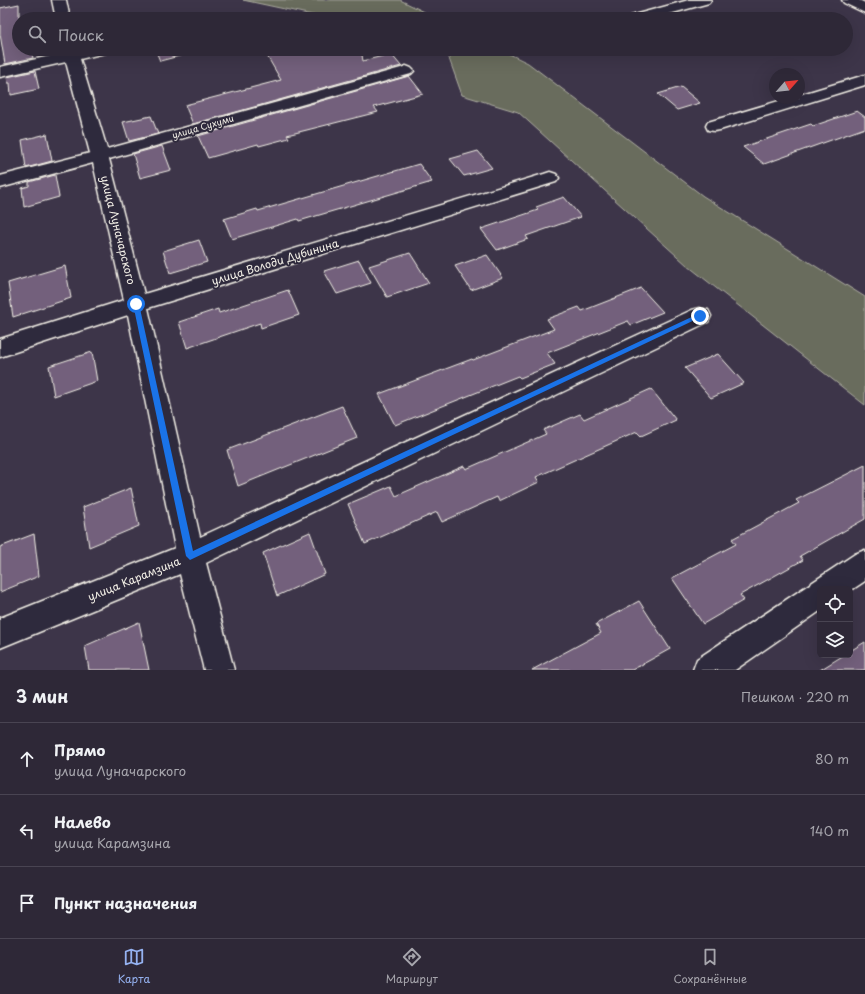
<!DOCTYPE html>
<html lang="ru">
<head>
<meta charset="utf-8">
<style>
  body { margin:0; font-family:"Playpen Sans",sans-serif; background:#36303f; color:#f1f3f6 }
  .controls { position:absolute; right:12px; bottom:12px; display:grid; overflow:hidden; border-radius:6px; box-shadow:0 4px 16px #0002 }
  .controls button { width:36px; height:36px; display:grid; place-items:center; padding:0; border:0; border-bottom:1px solid #494452; background:#2e2837; color:#f1f3f6; font:20px sans-serif }
  .compass { position:absolute; left:769px; top:68px; width:36px; height:36px; border-radius:50%; background:#2e2837; box-shadow:0 4px 16px #0002; rotate:62deg }
  .stop { position:absolute; width:12px; height:12px; margin:-9px; border:3px solid #1a73e8; border-radius:50%; background:#fff }
  .stop.end { background:#1a73e8; border-color:#fff; box-shadow:0 1px 4px #0008 }
  .list { margin:0; padding:0; list-style:none }
  h2 { display:flex; justify-content:space-between; align-items:center; height:52px; margin:0; padding:0 16px; font-size:17px }
  h2 small { font-size:13px; font-weight:400; color:#a7a6ad }
  .list li { display:grid; grid-template-columns:26px 1fr auto; gap:12px; align-items:center; box-sizing:border-box; height:72px; padding:0 16px; border-top:1px solid #494452 }
  .list b { display:block; font-size:15px; white-space:nowrap }
  .list p { margin:0; font-size:13px; white-space:nowrap; color:#a7a6ad }
  .list em { font-size:13px; font-style:normal; color:#a7a6ad }
  .icon { flex:none; width:22px; height:22px; fill:none; stroke:currentColor; stroke-width:2; stroke-linecap:round; stroke-linejoin:round }
  .map { position:relative; flex:none; width:865px; height:670px; overflow:hidden }
  .search { position:absolute; background:#2e2837; box-shadow:0 4px 16px #0002; left:12px; right:12px; top:12px; height:44px; display:flex; align-items:center; gap:10px; box-sizing:border-box; padding:0 14px; border-radius:22px; color:#a7a6ad; font-size:15px }
  .sheet { height:268px; background:#2e2837 }
  nav { display:flex; justify-content:space-around; align-items:center; box-sizing:border-box; height:56px; border-top:1px solid #494452; background:#2e2837; font-size:11px; color:#a7a6ad }
  nav a { display:grid; justify-items:center; gap:2px }
  nav .on { color:#95b2f1 }
  .map>svg:first-child { display:block }
</style>
</head>
<body>
<div class="map">
<svg width="865" height="670" viewBox="0 0 865 670">
  <rect width="100%" height="100%" fill="#3d3549"/>
  <filter id="ink" filterUnits="userSpaceOnUse"><feTurbulence type="fractalNoise" baseFrequency=".025" numOctaves="2"/><feDisplacementMap in="SourceGraphic" scale="8" xChannelSelector="R" yChannelSelector="G"/><feConvolveMatrix kernelMatrix="1 2 1 2 8 2 1 2 1" color-interpolation-filters="sRGB"/></filter>
  <g filter="url(#ink)">
    <g fill="#696c5d" stroke="#aeaea2">
      <polygon points="243,0 400,0 439,19 331,19"/>
      <polygon points="443,49 499,49 528,63 703,196 865,297 865,405 688,266 518,112 462,95 446,50"/>
    </g>
    <g fill="#73617b" stroke="#f4f1e8">
      <polygon points="19,4 19,49 31,49 33,58 5,64 0,34 0,8"/>
      <polygon points="167,13 170,19 143,18"/>
      <polygon points="155,49 184,49 187,54 160,61"/>
      <polygon points="263,49 361,49 363,61 391,54 401,66 193,124 185,105 281,80"/>
      <polygon points="35,71 39,89 11,95 10,83 8,83 7,77"/>
      <polygon points="409,76 423,94 374,107 378,112 287,135 289,138 259,146 258,144 208,158 198,136"/>
      <polygon points="681,87 700,103 677,110 658,94"/>
      <polygon points="857,111 865,117 865,128 764,164 743,147 811,124 813,126"/>
      <polygon points="151,116 158,134 129,141 123,122"/>
      <polygon points="47,134 52,161 26,168 22,140"/>
      <polygon points="162,146 171,170 140,178 133,154"/>
      <polygon points="478,151 492,168 464,176 450,159"/>
      <polygon points="419,164 432,182 299,221 298,219 232,239 224,219 257,209 258,211"/>
      <polygon points="55,175 59,197 24,207 22,188 29,186 29,182"/>
      <polygon points="564,197 581,217 526,236 528,239 497,250 481,229 538,210 536,207"/>
      <polygon points="199,240 207,262 170,273 163,251"/>
      <polygon points="410,253 429,283 387,297 369,266"/>
      <polygon points="487,255 503,278 471,290 455,266"/>
      <polygon points="359,260 371,283 337,294 324,271"/>
      <polygon points="65,266 71,298 13,317 8,283"/>
      <polygon points="641,288 663,312 631,325 628,321 547,353 555,364 520,378 518,376 395,425 379,394 472,359 473,360 554,329 547,319 579,307 582,311"/>
      <polygon points="288,290 299,315 261,328 260,323 187,348 179,322 218,309 219,313"/>
      <polygon points="92,352 97,381 54,396 49,366"/>
      <polygon points="718,354 744,383 711,398 685,368"/>
      <polygon points="651,389 676,420 641,436 637,432 536,477 539,482 499,501 497,497 442,522 437,512 365,544 348,504 391,486 396,496 464,466 466,469 546,434 543,430 580,414 584,419"/>
      <polygon points="342,406 357,438 238,486 227,450"/>
      <polygon points="865,465 865,519 800,556 803,560 740,595 744,600 703,624 672,578 736,544 732,539 799,503 796,500"/>
      <polygon points="131,488 139,526 89,547 83,507"/>
      <polygon points="310,532 325,574 277,596 263,553"/>
      <polygon points="34,534 39,576 0,592 0,547"/>
      <polygon points="639,601 670,649 632,670 532,670 601,633 596,624"/>
      <polygon points="139,622 149,670 89,670 85,646"/>
      <polygon points="865,642 865,670 820,670 844,655 850,655 850,651"/>
    </g>
    <g fill="none" stroke-linecap="round" stroke-linejoin="round">
      <defs>
        <g id="minor">
          <polygon points="52,0 66,0 70,19 56,19"/>
          <polygon points="689,0 711,0 709,3 651,19 628,19 630,16"/>
          <polygon points="842,0 859,0 865,3 865,13 844,3"/>
          <polygon points="63,49 77,49 78,50 111,49 109,52 80,59 107,149 401,68 406,66 411,68 414,71 411,74 109,159 144,294 544,174 550,172 556,174 559,178 556,182 148,308 200,537 692,310 700,308 708,310 711,316 708,322 206,563 234,670 204,670 180,574 0,648 0,618 175,548 128,315 0,357 0,339 124,300 93,163 0,188 0,176 90,153 66,62 0,77 0,67 64,53"/>
          <polygon points="865,75 865,85 720,130 714,131 708,130 706,126 708,122 789,98 799,98 799,95"/>
          <polygon points="865,550 865,581 850,591 850,589 820,589 820,611 735,670 693,670 697,659 855,554"/>
        </g>
      </defs>
      <use href="#minor" stroke="#f4f1e8" stroke-width="3"/>
      <use href="#minor" fill="#2f2a3d" fill-rule="evenodd"/>
    </g>
  </g>
  <polygon fill="#1a73e8" points="134,302 139,302 139,304 193,551 698,314 700,313 703,316 190,560 186,556 133,304"/>
  <g text-anchor="middle" stroke-width="4" stroke-linejoin="round" paint-order="stroke">
    <g font-size="9" fill="#f4f1e8" stroke="#2f2a3d">
      <text transform="translate(203 127) rotate(-16)" y="3">улица Сухуми</text>
    </g>
    <g font-size="11" fill="#f4f1e8" stroke="#2f2a3d">
      <text transform="translate(118 230) rotate(76)" y="4">улица Луначарского</text>
      <text transform="translate(275 262) rotate(-17)" y="4">улица Володи Дубинина</text>
      <text transform="translate(134 579) rotate(-22)" y="4">улица Карамзина</text>
    </g>
  </g>
</svg>
<div class="controls">
<button><svg class="icon" aria-label="locate" viewBox="0 0 24 24"><circle cx="12" cy="12" r="6"/><path d="M12 2v4M12 18v4M2 12h4M18 12h4"/></svg></button>
<button><svg class="icon" aria-label="layers" viewBox="0 0 24 24"><path d="M12 4l9 5-9 5-9-5zM3 14l9 5 9-5"/></svg></button>
</div>
<svg class="compass" viewBox="-18 -18 36 36"><path d="M0-13l5 13h-10z" fill="#e53935"/><path d="M0 13l5-13h-10z" fill="#a7a6ad"/></svg>
<div class="stop" style="left:136px;top:304px"></div>
<div class="stop end" style="left:700px;top:316px"></div>
<div class="search"><svg class="icon" aria-label="search" viewBox="0 0 24 24"><circle cx="10" cy="10" r="6"/><path d="M15 15l6 6"/></svg>Поиск</div>
</div>
<section class="sheet">
<h2>3 мин<small>Пешком · 220 m</small></h2>
<ul class="list">
<li><svg class="icon" aria-label="ahead" viewBox="0 0 24 24"><path d="M12 20V5M6 11l6-6 6 6"/></svg><div><b>Прямо</b><p>улица Луначарского</p></div><em>80 m</em></li>
<li><svg class="icon" aria-label="left" viewBox="0 0 24 24"><path d="M17 20v-9H6M10 6l-5 5 5 5"/></svg><div><b>Налево</b><p>улица Карамзина</p></div><em>140 m</em></li>
<li><svg class="icon" aria-label="arrive" viewBox="0 0 24 24"><path d="M6 21V4h12l-3 4 3 4H6"/></svg><div><b>Пункт назначения</b></div></li>
</ul>
</section>
<nav>
<a class="on"><svg class="icon" aria-label="map" viewBox="0 0 24 24"><path d="M3 6l6-2 6 2 6-2v14l-6 2-6-2-6 2zM9 4v14M15 6v14"/></svg>Карта</a>
<a><svg class="icon" aria-label="directions" viewBox="0 0 24 24"><path d="M12 3l9 9-9 9-9-9zM9 14v-3h6M13 9l2 2-2 2"/></svg>Маршрут</a>
<a><svg class="icon" aria-label="saved" viewBox="0 0 24 24"><path d="M7 4h10v16l-5-4-5 4z"/></svg>Сохранённые</a>
</nav>
</body>
</html>
